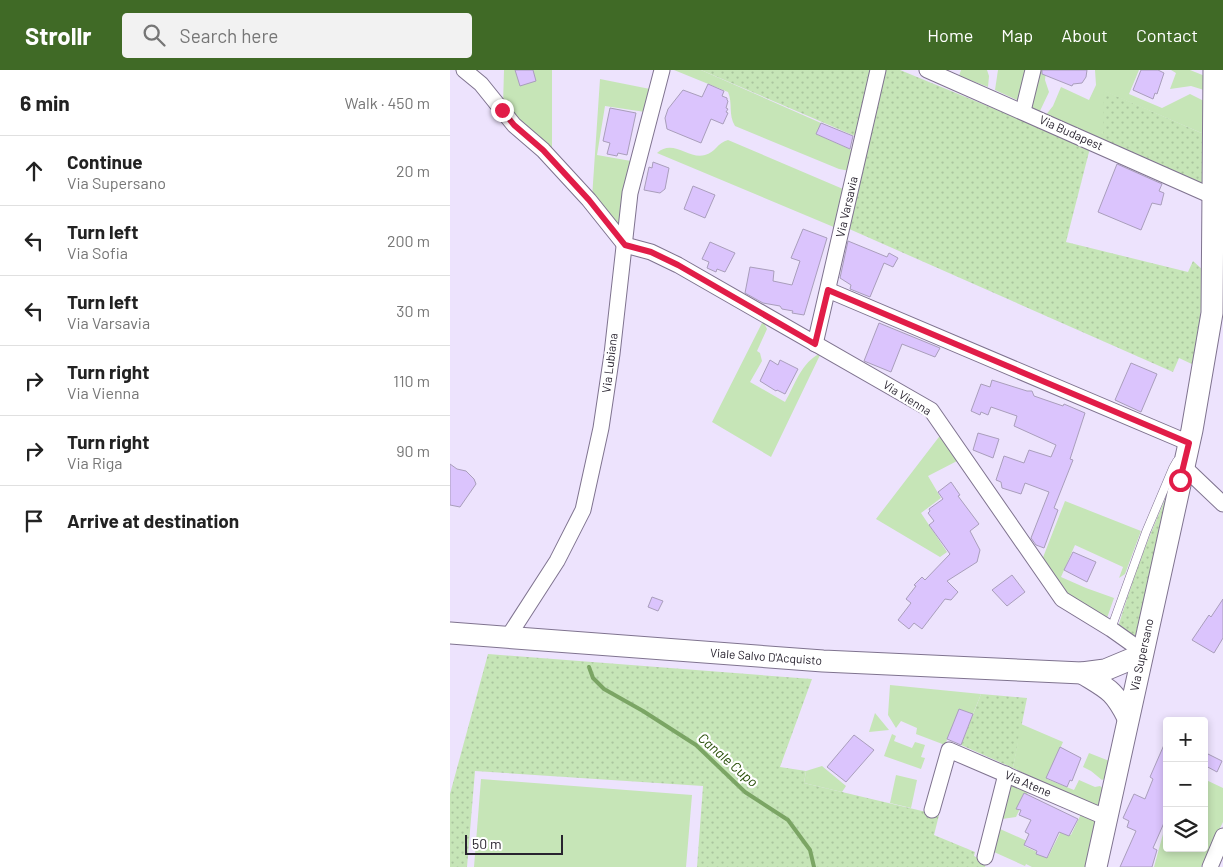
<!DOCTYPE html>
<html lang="en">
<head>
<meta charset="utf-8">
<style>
  body { margin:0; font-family:Barlow,sans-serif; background:#f2f2f2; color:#222 }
  .controls { position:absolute; right:15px; bottom:15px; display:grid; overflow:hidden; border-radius:5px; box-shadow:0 2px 8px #0003 }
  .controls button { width:45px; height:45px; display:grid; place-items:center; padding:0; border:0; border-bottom:1px solid #e0e0e0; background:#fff; color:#222; font:25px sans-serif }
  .scale { position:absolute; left:15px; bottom:12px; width:98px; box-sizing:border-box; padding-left:5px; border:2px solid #28232f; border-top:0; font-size:14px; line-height:18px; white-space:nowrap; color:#28232f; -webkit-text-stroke:4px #fff; paint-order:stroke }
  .stop { position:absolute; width:15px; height:15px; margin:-11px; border:4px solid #e11d48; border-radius:50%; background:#fff }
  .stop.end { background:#e11d48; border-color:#fff; box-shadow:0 1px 5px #0008 }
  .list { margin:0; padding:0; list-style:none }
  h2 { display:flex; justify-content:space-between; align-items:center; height:65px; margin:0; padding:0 20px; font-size:21px }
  h2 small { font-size:16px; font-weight:400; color:#767676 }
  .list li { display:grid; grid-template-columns:32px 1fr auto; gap:15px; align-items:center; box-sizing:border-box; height:70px; padding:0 20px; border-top:1px solid #e0e0e0 }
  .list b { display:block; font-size:19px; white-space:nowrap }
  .list p { margin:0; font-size:16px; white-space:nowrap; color:#767676 }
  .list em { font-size:16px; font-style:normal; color:#767676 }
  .icon { flex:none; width:28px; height:28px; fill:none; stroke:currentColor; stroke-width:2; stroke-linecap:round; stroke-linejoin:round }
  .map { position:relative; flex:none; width:773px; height:797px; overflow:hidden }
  header { display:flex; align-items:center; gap:30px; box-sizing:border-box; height:70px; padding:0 25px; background:#406a26; color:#fff }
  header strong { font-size:24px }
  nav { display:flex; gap:28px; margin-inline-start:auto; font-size:18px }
  .search { width:350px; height:45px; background:#f2f2f2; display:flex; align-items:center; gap:12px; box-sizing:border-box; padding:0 18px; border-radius:5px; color:#767676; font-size:19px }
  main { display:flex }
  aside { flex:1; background:#fff }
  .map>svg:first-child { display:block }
</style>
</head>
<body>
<header>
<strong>Strollr</strong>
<div class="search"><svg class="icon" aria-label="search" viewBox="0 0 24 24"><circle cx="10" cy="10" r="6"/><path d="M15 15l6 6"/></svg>Search here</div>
<nav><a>Home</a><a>Map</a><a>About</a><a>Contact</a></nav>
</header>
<main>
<aside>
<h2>6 min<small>Walk · 450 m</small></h2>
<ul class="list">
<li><svg class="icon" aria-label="ahead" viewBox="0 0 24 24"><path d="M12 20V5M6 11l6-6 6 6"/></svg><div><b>Continue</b><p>Via Supersano</p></div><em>20 m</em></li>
<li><svg class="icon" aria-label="left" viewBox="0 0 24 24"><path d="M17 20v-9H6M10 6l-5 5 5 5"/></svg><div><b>Turn left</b><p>Via Sofia</p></div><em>200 m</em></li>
<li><svg class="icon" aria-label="left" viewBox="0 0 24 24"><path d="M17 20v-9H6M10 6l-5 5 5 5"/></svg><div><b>Turn left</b><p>Via Varsavia</p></div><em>30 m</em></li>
<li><svg class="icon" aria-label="right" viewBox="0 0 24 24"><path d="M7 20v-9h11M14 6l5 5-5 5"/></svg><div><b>Turn right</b><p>Via Vienna</p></div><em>110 m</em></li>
<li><svg class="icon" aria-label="right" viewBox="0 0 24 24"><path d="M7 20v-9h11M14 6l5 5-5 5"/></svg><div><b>Turn right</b><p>Via Riga</p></div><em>90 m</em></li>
<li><svg class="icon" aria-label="arrive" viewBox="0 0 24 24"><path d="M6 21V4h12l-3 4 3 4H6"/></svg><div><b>Arrive at destination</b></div></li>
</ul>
</aside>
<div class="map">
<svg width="773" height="797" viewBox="0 0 773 797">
  <defs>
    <pattern id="grass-dots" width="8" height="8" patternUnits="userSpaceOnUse" patternTransform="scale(1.25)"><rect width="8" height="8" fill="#c6e5b7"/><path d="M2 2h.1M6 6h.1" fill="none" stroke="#aac49e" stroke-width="1.8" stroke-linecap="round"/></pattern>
  </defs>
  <rect width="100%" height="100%" fill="#ede3fd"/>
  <g fill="url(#grass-dots)">
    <polygon points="251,0 419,0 421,1 407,67"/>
    <polygon points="434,0 450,0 640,78 616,172 738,202 743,191 754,201 746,296 729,288 723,302 397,158"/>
    <polygon points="653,20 756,65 754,117 653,73"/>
    <path d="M 718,423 L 687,572 L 668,557 C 682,511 698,467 718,423 Z"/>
    <polygon points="38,584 362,609 330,697 356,701 354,713 489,745 484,765 525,782 524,786 536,792 535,797 247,797 253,716 25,701 17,797 0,797 0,724"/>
    <polygon points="531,624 577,628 563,698 511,675"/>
  </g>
  <g fill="#c6e5b7">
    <polygon points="54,0 102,0 102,82 53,35"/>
    <path d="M 224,0 L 251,0 L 371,53 L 366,64 L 404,81 L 400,101 L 389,99 L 285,56 C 278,45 283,33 278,22 Z"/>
    <polygon points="511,0 537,0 539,6 538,17 509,6"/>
    <polygon points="548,0 577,0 569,31 545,20"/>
    <polygon points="589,0 596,0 595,10 599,22 589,43 579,39"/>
    <polygon points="645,0 689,0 679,24 712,38 740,24 756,32 756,65 654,21 653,73 595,46 603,36 611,17 639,30 646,15"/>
    <polygon points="721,0 740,0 755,6 754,20 741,16 720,19 726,3"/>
    <polygon points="150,9 200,19 195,42 155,36 147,85 181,91 170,162 142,128"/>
    <path d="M 278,70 L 393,119 L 394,120 L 386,158 L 207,83 C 223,68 239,90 255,85 C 265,83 268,72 278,70 Z"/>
    <path d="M 313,251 L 317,259 L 307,281 L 310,283 L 312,291 L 300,312 L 335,332 C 345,315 351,292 371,283 L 321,387 L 262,352 Z"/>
    <polygon points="492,363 509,390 478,406 491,428 471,443 497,482 490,487 426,449"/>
    <polygon points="615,431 691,461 675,504 669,508 673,497 625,475 611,507 636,518 664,528 657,548 618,528 592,490"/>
    <polygon points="440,615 531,624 523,644 509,639 495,675 466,664 467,658 451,651 446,658 438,645"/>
    <polygon points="425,643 439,660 419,662"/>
    <polygon points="571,654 613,672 597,709 624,720 629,710 645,717 650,716 655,720 651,739 563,698"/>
    <polygon points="442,664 446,666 444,671 462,678 465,672 475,675 471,687 475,688 471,699 434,686"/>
    <polygon points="639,683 662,692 660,706 652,710 641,701 633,697"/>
    <polygon points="372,696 396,716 392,722 354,713 356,701"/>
    <polygon points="446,705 467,710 461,738 440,733"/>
    <polygon points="31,709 242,725 236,797 24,797"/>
    <polygon points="754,709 773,718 773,752 751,797 704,797 713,764 717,758 717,778 754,778"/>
    <polygon points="561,713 579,720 566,747 552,749"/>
    <polygon points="631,744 651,751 639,797 582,797 576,794 575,796 544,782 550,759 577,771 574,776 598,787 611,761 621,765"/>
  </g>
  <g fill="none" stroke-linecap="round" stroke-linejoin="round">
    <polyline stroke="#7ba564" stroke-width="4" points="139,597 143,608 154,619 193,641 246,675 295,722 338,750 360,780 364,797"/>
  </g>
  <g fill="#dbc4fd" stroke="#a99ebb">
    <polygon points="65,0 83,0 86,11 70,16"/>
    <polygon points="592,0 637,0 636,7 632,13 623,14 622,16 592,4"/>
    <polygon points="691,0 708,0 714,3 707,24 705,23 703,29 683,20"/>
    <polygon points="258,14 274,21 272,26 277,28 277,30 278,31 276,38 278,39 276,42 278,43 273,54 261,49 251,73 217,59 215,48 218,39 233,20 252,27"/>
    <polygon points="160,38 186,43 177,85 168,83 167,86 157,84 160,73 153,71"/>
    <polygon points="371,53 403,66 400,79 366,64"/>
    <polygon points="203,92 219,98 215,119 210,123 194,120 199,97 202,98"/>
    <polygon points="667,94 712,114 709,121 714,123 711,135 702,133 691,160 648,142"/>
    <polygon points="243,116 265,125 255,148 234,139"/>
    <polygon points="353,159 377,168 354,245 342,243 343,241 332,239 330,236 313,233 295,223 300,197 324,201 323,211 342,215 350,191 341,188"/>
    <polygon points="398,171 437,187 439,183 448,188 443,197 434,193 420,227 400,219 401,215 390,208"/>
    <polygon points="260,172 285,183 275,202 267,199 266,202 257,198 259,192 252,189"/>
    <polygon points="429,253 490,278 485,287 452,274 441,302 414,291"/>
    <polygon points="320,290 328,295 330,290 348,299 335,324 327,320 326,321 310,311"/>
    <polygon points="681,293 707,304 691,342 665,330"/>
    <polygon points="542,310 577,321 582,321 584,326 613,336 614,334 635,343 620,389 623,390 604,438 608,440 594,478 586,475 581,468 599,422 575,413 571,424 552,418 551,412 546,410 554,386 574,393 579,380 601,387 606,375 564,356 567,346 541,337 538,345 531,342 530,345 521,341 531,314 540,317"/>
    <polygon points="528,363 549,369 543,388 523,380"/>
    <polygon points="0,394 7,399 16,401 24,409 26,414 10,437 0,435"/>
    <polygon points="501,412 510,425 508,426 529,454 520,461 530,480 527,492 497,511 508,522 501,530 495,529 472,559 464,553 459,559 448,550 461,533 456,529 466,516 464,515 472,507 475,510 500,484 479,455 484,451 478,443 480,441 479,439 493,429 488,422"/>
    <polygon points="623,482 646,492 637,512 614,500"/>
    <polygon points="562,505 575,522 557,536 542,520"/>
    <polygon points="202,527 213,531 208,541 198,537"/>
    <polygon points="773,529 773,568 764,583 742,570 759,545 761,547"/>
    <polygon points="509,639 523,644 511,675 497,669"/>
    <polygon points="404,665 424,680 396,712 377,697"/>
    <polygon points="717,668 717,746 703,778 707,780 702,797 670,797 686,761 677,757 679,751 673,748 684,724 695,729 703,709 700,707"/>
    <polygon points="610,677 631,688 622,711 620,710 617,717 596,708"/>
    <polygon points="758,684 772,691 767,702 754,695 754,691"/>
    <polygon points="574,723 628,749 619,766 609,762 597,788 586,784 587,781 574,775 579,764 575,762 581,750 569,745 571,740 566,739"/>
  </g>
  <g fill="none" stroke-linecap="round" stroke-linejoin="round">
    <defs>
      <polyline id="lane" points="661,559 696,462 723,398 727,391"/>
      <g id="street">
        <polyline points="14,0 31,14 64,55 93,80 139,130 175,175 201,182 228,195 481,340 612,529 661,559 692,581"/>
        <polyline points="477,0 764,127"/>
        <polyline points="573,41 583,0"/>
        <polyline points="378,220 739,373"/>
        <polyline points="365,274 428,0"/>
        <polyline points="733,396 773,434"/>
        <polyline points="58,567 107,491 133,440 151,358 162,284 180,123 212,0"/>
        <polyline points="482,740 499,680 657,748"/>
        <polyline points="535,787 556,704"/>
        <polyline points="760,797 773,766"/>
      </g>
      <g id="secondary">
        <polyline points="0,563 373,591 632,603 655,600 691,585"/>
        <path d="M 632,603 C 658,619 664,620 678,648"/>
        <polyline points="646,797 742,360 762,243 764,0"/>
      </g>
    </defs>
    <use href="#lane" stroke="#7f738f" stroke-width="9"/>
    <use href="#street" stroke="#7f738f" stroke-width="17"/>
    <use href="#secondary" stroke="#7f738f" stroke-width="23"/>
    <use href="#lane" stroke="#fff" stroke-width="8"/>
    <use href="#street" stroke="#fff" stroke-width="15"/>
    <use href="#secondary" stroke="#fff" stroke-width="21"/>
  </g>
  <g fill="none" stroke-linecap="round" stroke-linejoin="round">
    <polyline stroke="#e11d48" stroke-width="6" points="52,40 64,55 93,80 139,130 175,175 201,182 228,195 365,274 378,220 739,373 730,410"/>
  </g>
  <g text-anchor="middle" stroke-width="4.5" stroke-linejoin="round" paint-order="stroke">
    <g font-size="12" fill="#28232f" stroke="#fff">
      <text transform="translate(621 63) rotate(24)" y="4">Via Budapest</text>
      <text transform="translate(397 137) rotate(-77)" y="4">Via Varsavia</text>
      <text transform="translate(160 293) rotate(-83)" y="4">Via Lubiana</text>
      <text transform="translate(457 328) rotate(32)" y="4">Via Vienna</text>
      <text transform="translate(692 585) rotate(-78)" y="4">Via Supersano</text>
      <text transform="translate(316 587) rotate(4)" y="4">Viale Salvo D'Acquisto</text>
      <text transform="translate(578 714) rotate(23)" y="4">Via Atene</text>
    </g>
    <g font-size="14" font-style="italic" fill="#254c05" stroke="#fff">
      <text transform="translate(278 690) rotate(41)" y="5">Canale Cupo</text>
    </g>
  </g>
</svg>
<div class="controls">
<button>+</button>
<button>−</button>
<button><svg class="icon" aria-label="layers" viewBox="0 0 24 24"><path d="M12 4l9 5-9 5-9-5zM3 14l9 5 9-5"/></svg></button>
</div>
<div class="scale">50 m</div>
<div class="stop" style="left:730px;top:410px"></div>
<div class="stop end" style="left:52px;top:40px"></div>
</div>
</main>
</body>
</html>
